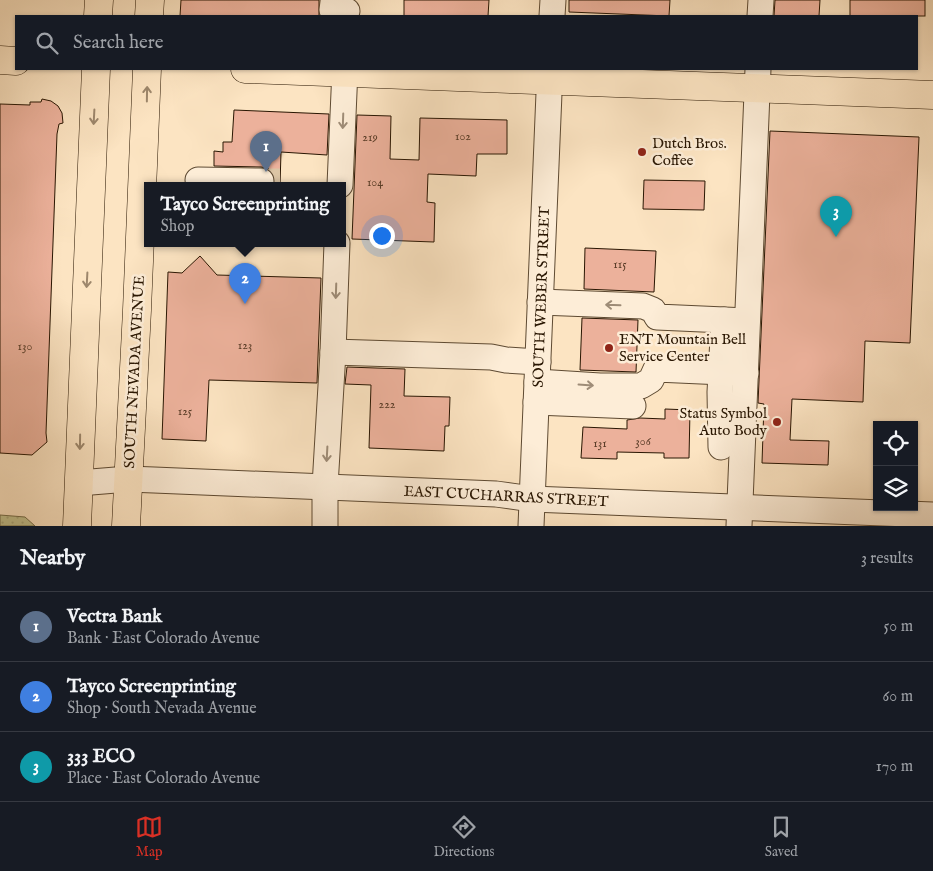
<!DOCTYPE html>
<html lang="en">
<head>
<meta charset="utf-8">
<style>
  body { margin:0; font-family:"IM FELL English",serif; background:#242831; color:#f1f3f6 }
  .controls { position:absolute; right:15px; bottom:15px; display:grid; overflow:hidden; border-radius:0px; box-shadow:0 1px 4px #0004 }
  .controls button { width:45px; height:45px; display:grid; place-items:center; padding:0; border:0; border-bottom:1px solid #363941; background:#171b24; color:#f1f3f6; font:25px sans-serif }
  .you { position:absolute; left:381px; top:235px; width:18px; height:18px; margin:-12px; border:4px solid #fff; border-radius:50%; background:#1a73e8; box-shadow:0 0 0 8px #1a73e833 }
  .badge { display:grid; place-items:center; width:32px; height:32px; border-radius:50%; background:#d93025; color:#fff; font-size:16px; font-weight:700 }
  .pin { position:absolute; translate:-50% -41px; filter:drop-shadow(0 1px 2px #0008) }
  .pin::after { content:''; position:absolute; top:26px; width:18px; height:15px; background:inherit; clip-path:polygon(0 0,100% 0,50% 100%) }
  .popup { position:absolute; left:144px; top:182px; width:202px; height:65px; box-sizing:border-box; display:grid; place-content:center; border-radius:0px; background:#171b24; filter:drop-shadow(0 1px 4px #0005); font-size:16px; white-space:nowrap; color:#9ea1a6 }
  .popup b { font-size:19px; color:#f1f3f6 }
  .popup::after { content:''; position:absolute; left:50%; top:100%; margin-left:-10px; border:10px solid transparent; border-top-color:#171b24 }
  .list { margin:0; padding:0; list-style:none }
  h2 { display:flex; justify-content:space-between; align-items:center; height:65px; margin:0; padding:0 20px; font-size:21px }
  h2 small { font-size:16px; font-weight:400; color:#9ea1a6 }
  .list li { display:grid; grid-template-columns:32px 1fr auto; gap:15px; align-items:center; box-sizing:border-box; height:70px; padding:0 20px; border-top:1px solid #363941 }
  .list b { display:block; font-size:19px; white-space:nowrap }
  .list p { margin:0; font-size:16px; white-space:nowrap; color:#9ea1a6 }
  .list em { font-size:16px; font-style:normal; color:#9ea1a6 }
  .icon { flex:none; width:28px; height:28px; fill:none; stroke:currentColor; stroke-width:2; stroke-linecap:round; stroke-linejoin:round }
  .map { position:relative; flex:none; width:933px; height:526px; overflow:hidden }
  .search { position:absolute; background:#171b24; box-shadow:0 1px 4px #0004; left:15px; right:15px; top:15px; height:55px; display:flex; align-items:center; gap:12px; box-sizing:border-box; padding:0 18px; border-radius:0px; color:#9ea1a6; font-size:19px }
  .sheet { height:275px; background:#171b24 }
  nav { display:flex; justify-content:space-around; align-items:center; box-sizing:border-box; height:70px; border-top:1px solid #363941; background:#171b24; font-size:14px; color:#9ea1a6 }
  nav a { display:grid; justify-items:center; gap:2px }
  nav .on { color:#d93025 }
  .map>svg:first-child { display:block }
</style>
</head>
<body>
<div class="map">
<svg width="933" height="526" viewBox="0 0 933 526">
  <defs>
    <pattern id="grass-dots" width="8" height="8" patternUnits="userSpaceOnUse" patternTransform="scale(1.25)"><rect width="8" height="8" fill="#c3c390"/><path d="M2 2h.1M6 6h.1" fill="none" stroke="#a8a77b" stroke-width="1.8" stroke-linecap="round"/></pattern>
  </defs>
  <rect width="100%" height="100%" fill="#fce4c2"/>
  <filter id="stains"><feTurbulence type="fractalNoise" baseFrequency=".004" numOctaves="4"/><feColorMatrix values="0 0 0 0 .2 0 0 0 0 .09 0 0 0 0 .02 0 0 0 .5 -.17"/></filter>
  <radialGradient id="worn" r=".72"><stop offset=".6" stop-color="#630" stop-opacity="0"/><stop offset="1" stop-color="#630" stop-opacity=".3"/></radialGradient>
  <polygon fill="url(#grass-dots)" stroke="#766c49" points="0,515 25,517 35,526 0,526"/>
  <g fill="#ecb19b" stroke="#291602">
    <polygon points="181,0 319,0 319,16 180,16"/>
    <polygon points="404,0 489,0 488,16 404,16"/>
    <polygon points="569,0 670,0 669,16 569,12"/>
    <polygon points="775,0 820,0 819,16 774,16"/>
    <rect x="850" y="0" width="75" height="16"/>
    <polygon points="42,99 51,101 58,106 62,113 63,123 59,124 57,134 46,433 47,442 32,455 0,453 0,104 30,105 30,102 41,102"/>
    <polygon points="234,110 329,114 327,155 281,152 280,185 274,185 275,181 274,174 268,168 261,167 214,166 214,151 223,152 223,142 232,142"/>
    <polygon points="357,115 391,116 390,159 419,160 420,118 507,120 507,154 477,154 476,176 428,174 427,202 435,203 434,242 352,239"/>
    <polygon points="770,131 919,137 910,343 865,341 863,402 792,399 790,440 829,441 828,465 762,463 764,404 758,403"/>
    <polygon points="644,180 705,181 704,210 643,209"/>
    <polygon points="585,248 656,251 654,292 584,289"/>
    <polygon points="200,256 217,275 321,278 317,383 209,380 206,441 162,439 168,272 182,273"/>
    <polygon points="582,318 638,320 636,372 580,370"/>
    <polygon points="347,367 405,369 404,396 450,397 449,426 445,426 444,451 369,448 371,385 345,384"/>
    <polygon points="665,409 690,410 689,458 664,458 664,453 617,452 617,459 581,458 583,427 627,429 627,420 640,418 665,419"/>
  </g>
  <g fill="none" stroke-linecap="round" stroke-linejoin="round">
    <polyline stroke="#dcc5a5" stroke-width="25" stroke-dasharray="25 12" stroke-linecap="butt" points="261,181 280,181"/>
    <defs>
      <g id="minor">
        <polyline points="333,2 332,10 347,11"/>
        <polyline points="552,16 553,0"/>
        <polyline points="760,16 761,0"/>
        <polyline points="198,180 261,181"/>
        <polyline points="340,185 345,69"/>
        <polyline points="540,302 643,306 653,310 657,317 747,321"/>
        <polyline points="333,352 491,357 506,360 538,362"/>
        <polyline points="537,382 600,386 641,386 651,380 656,369 746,373"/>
        <polyline points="536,402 633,406"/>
        <polyline points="721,447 720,392 724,320"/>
        <polyline points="79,483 128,479 154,480 496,494 532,499 933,515"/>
        <polyline points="325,526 325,486 333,352 337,243"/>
        <polyline points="531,526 550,69"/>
        <polyline points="739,526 758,69"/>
      </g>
      <g id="major">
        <polyline points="98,16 99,0"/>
        <polyline points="149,16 150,0"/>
        <polyline points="0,60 16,61"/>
        <polyline points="245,69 933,95"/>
        <polyline points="77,526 96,69"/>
        <polyline points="126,526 137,310 147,69"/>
      </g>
    </defs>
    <use href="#minor" stroke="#5e4a32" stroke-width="27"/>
    <use href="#major" stroke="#291602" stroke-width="29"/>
    <use href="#minor" stroke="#fdedd7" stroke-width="25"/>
    <use href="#major" stroke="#fce4c2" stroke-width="28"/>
  </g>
  <defs><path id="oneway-shaft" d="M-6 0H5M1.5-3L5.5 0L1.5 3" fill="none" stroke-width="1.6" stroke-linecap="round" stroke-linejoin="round" transform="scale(1.25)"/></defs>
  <g stroke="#9d876c">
    <use href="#oneway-shaft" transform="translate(147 94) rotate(-89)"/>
    <use href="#oneway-shaft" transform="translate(94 117) rotate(93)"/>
    <use href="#oneway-shaft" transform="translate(87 280) rotate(93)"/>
    <use href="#oneway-shaft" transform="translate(80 442) rotate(91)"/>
  </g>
  <g stroke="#9e8c77">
    <use href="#oneway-shaft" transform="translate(343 121) rotate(92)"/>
    <use href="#oneway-shaft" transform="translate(336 291) rotate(92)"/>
    <use href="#oneway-shaft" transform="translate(613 305) rotate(-178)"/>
    <use href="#oneway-shaft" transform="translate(586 385) rotate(4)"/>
    <use href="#oneway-shaft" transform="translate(327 454) rotate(93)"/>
  </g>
  <g fill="#8f2418" stroke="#fdedd7" stroke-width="2">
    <circle cx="642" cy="152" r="5"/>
    <circle cx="609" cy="348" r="5"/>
    <circle cx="777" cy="422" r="5"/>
  </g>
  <g text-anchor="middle" stroke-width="5" stroke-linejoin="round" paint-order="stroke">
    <g font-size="12" fill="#5a3d28">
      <text x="463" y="140">102</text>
      <text x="370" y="141">219</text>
      <text x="375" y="186">104</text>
      <text x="620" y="268">115</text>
      <text x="245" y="349">123</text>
      <text x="25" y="350">130</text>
      <text x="387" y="408">222</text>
      <text x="185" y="415">125</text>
      <text x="643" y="445">306</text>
      <text x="600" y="447">131</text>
    </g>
    <g font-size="15" fill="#291602" stroke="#fdedd7" text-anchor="start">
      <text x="652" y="148">Dutch Bros.<tspan x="652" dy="17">Coffee</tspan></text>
      <text x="619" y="344">ENT Mountain Bell<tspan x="619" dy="17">Service Center</tspan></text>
      <text x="767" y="418" text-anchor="end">Status Symbol<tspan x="767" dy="17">Auto Body</tspan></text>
    </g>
    <g font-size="15" fill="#291602" stroke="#fdedd7">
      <text transform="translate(541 297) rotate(-88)" y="5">SOUTH WEBER STREET</text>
      <text transform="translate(134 372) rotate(-87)" y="5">SOUTH NEVADA AVENUE</text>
      <text transform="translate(506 496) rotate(3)" y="5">EAST CUCHARRAS STREET</text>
    </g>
  </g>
  <rect width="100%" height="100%" filter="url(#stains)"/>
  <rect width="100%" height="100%" fill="url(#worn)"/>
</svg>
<div class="controls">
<button><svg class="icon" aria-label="locate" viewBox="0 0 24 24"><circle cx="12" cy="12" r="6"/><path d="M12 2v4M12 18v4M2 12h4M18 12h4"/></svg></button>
<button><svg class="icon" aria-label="layers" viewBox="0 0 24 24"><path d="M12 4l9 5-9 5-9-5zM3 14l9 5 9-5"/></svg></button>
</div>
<div class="you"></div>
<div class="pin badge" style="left:266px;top:172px;background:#5c6f8a">1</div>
<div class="pin badge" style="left:245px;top:304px;background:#3f7fe0">2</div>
<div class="popup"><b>Tayco Screenprinting</b>Shop</div>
<div class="pin badge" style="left:836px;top:237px;background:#0f9aa8">3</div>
<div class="search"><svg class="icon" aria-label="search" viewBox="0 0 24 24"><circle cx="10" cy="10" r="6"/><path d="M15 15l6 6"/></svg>Search here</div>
</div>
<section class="sheet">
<h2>Nearby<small>3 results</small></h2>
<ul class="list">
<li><span class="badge" style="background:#5c6f8a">1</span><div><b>Vectra Bank</b><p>Bank · East Colorado Avenue</p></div><em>50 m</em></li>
<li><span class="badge" style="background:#3f7fe0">2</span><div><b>Tayco Screenprinting</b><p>Shop · South Nevada Avenue</p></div><em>60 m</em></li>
<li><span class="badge" style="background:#0f9aa8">3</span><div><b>333 ECO</b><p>Place · East Colorado Avenue</p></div><em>170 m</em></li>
</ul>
</section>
<nav>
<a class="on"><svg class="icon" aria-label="map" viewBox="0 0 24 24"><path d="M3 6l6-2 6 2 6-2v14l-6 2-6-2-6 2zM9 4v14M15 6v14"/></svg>Map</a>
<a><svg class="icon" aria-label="directions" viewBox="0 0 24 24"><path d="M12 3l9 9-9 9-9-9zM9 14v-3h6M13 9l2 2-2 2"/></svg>Directions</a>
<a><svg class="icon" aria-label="saved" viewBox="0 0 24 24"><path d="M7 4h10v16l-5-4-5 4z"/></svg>Saved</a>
</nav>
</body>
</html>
